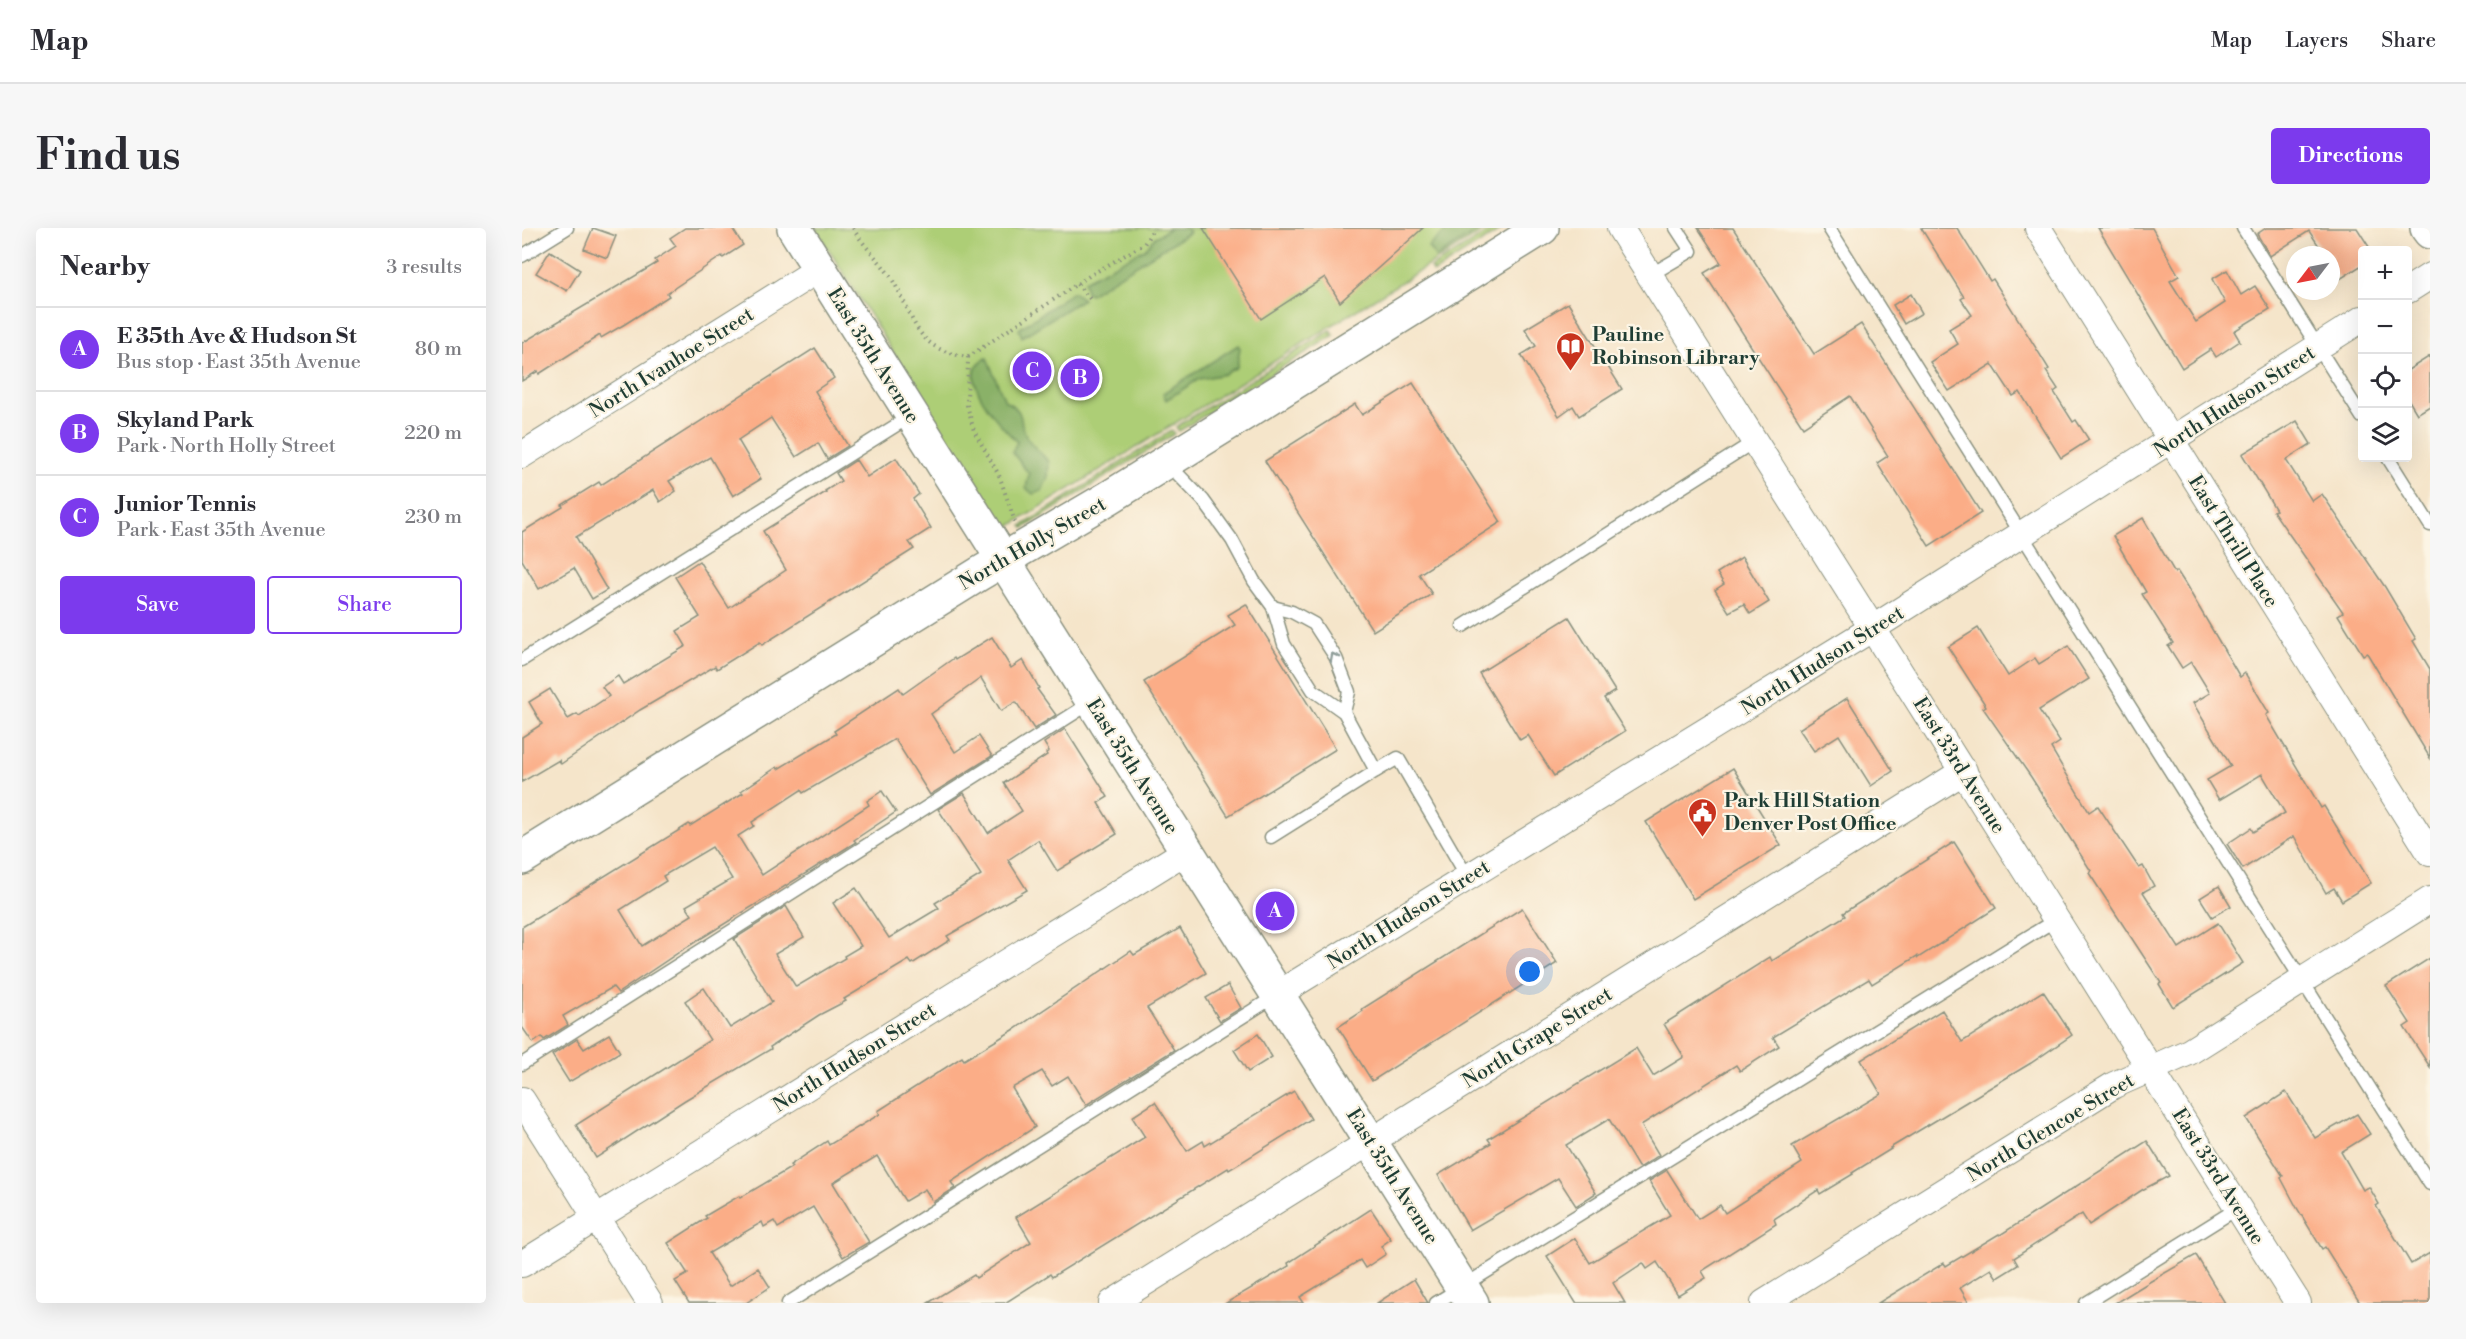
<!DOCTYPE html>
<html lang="en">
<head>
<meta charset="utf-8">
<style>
  body { margin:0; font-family:"Libre Bodoni",serif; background:#f7f7f7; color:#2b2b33 }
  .controls { position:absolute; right:18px; top:18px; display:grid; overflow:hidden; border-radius:6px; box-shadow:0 6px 24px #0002 }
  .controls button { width:54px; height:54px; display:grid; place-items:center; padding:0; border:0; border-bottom:2px solid #e1e1e2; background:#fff; color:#2b2b33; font:30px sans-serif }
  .compass { position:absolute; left:1764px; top:18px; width:54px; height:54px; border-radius:50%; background:#fff; box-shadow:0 6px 24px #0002; rotate:238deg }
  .you { position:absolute; left:1008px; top:744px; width:21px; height:21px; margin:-15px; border:4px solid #fff; border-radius:50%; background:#1a73e8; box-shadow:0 0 0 9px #1a73e833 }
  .badge { display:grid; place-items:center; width:39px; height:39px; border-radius:50%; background:#7c3aed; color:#fff; font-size:20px; font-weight:700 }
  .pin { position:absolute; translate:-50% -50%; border:3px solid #fff; box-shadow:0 2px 6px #0006 }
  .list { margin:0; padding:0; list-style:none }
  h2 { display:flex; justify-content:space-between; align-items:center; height:78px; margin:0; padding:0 24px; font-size:26px }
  h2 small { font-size:20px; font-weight:400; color:#7c7c81 }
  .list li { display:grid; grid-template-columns:39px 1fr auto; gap:18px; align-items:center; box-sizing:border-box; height:84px; padding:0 24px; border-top:2px solid #e1e1e2 }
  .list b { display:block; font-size:22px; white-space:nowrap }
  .list p { margin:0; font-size:20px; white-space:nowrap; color:#7c7c81 }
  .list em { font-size:20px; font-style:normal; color:#7c7c81 }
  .actions { display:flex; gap:12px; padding:18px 24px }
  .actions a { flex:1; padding:14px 0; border:2px solid #7c3aed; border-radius:6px; text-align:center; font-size:21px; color:#7c3aed }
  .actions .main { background:#7c3aed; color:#fff }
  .icon { flex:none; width:33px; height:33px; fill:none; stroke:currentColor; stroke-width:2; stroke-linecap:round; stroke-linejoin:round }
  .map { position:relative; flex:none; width:1908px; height:1075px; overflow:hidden; border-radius:6px }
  header { display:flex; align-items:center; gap:36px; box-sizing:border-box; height:84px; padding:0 30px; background:#fff; border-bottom:2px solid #e1e1e2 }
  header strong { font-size:28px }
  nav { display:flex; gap:33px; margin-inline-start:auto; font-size:21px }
  .intro { display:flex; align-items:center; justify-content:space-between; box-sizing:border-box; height:144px; padding:0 36px }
  h1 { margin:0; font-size:42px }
  .button { padding:15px 27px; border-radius:6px; background:#7c3aed; color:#fff; font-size:21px; font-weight:700 }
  main { display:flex; gap:36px; padding:0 36px }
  aside { flex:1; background:#fff; border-radius:6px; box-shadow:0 6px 24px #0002 }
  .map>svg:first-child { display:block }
</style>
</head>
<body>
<header>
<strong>Map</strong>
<nav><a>Map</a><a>Layers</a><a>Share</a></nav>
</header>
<div class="intro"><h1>Find us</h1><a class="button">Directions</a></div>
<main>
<aside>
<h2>Nearby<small>3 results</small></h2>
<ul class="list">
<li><span class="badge">A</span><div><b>E 35th Ave &amp; Hudson St</b><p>Bus stop · East 35th Avenue</p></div><em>80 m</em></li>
<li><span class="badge">B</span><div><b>Skyland Park</b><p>Park · North Holly Street</p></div><em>220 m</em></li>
<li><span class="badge">C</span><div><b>Junior Tennis</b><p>Park · East 35th Avenue</p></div><em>230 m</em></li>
</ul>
<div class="actions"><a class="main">Save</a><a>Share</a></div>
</aside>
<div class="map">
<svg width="1908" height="1075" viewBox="0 0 1908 1075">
  <rect width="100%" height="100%" fill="#fcf5e5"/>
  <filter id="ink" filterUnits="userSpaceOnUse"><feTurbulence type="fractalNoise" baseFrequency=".0167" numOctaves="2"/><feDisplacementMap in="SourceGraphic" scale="12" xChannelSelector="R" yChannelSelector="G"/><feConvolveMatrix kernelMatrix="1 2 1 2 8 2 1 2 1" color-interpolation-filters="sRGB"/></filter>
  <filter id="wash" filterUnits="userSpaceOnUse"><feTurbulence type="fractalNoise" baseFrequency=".008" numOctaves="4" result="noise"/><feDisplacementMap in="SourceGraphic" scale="24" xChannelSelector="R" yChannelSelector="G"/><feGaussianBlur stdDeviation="1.35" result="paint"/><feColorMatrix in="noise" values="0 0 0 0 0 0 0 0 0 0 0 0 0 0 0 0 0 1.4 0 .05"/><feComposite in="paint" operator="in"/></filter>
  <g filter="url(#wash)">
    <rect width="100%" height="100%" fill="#f5e5ca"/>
    <g fill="#adce76" stroke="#668655" stroke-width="1.5">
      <polygon points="293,0 966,0 485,300 472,285"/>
      <polygon points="973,0 982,0 911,45 908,40"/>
      <polygon points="809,102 812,107 657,203 654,199"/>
      <polygon points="650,202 652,206 502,300 500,298"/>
    </g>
    <g fill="#8ab167" stroke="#54774e" stroke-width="1.5">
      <polygon points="648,0 664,0 668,4 568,66 564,64 562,53 623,21 633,9"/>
      <polygon points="927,0 960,0 914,30 906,19"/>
      <polygon points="551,64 561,71 500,109 497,101"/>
      <polygon points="716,117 718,120 715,139 703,146 677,151 644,172 641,165"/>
      <path d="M 465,130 L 483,173 C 506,185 495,192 504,208 C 509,217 520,226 527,234 L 526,249 L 520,263 L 511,266 L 504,260 L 507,246 L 490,224 L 495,214 C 480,199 429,146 465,130 Z"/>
    </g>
    <g id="blocks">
      <g fill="#fbad87" fill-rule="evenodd">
        <polygon points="71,0 94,8 85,30 62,21"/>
        <polygon points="163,0 210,0 221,17 201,30 200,28 145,65 147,68 103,96 79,110 78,107 17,146 16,143 0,153 0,115 135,35 133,32 154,18 148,10"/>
        <polygon points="681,0 901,0 818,74 803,49 739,91"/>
        <polygon points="1176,0 1211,0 1292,126 1339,96 1459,285 1407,318 1355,235 1366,228 1328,168 1281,199 1182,45 1199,35"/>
        <polygon points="1399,0 1435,0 1468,53 1471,51 1527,141 1524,143 1536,161 1532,164 1551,194 1554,192 1567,212 1539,230 1498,164 1491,168 1470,136 1427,163 1408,134 1436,116 1427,101 1450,87 1439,71 1442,69"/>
        <polygon points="1576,0 1630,0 1657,48 1648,53 1674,94 1703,75 1690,51 1705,42 1719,67 1733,58 1748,81 1712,103 1718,113 1694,129 1689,121 1660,140"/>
        <polygon points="1744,0 1835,0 1849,22 1840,22 1840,37 1818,51 1809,37 1809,27 1803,27 1787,3 1748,28 1735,6"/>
        <polygon points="28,23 58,42 45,63 14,45"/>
        <polygon points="1389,66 1400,85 1382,96 1371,77"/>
        <polygon points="1046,75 1100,161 1057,188 1051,178 1037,188 999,127 1014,118 1003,101"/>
        <polygon points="293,120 312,150 293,163 326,218 305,231 296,215 274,229 249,190 216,212 239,251 211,268 188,229 147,253 154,263 138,274 131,262 54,309 85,362 70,371 52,340 17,361 0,332 0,304 41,279 40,277 77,254 79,257"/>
        <polygon points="1908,128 1908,178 1895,186 1886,171 1886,142"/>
        <polygon points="891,155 979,294 897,346 910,366 851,403 743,233 833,176 840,187"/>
        <polygon points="1775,193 1789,216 1764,232 1790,273 1800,266 1863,359 1894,411 1891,413 1908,441 1908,530 1845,425 1841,427 1816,387 1821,384 1751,283 1754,282 1720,226"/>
        <polygon points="374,230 397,266 391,271 409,300 387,314 392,321 240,417 238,414 195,441 193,438 118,482 39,536 37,532 0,554 0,509 20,496 7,474 28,461 46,491 55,486 57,488 87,468 80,459 96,448 101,456 164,418 155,403 178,389 153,349 177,333 207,380 264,342 241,303 304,264 303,263 319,253 314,245 334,232 345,249"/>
        <polygon points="1621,290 1653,345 1655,343 1664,357 1718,449 1723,445 1747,485 1744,487 1799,580 1802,578 1849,655 1820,673 1812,660 1804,665 1772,608 1721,641 1705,616 1729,600 1731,604 1763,585 1740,546 1697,572 1685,552 1709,538 1671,475 1688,465 1669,434 1660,440 1646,418 1651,415 1620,366 1624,364 1591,308"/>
        <polygon points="1220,329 1247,374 1228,386 1222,376 1207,384 1193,362 1202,356 1195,345"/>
        <polygon points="724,376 814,521 706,588 622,454 713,397 706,387"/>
        <polygon points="1047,389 1093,463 1082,470 1103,503 1032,548 1006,507 998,512 957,445"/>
        <polygon points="1456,400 1486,448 1513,430 1517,436 1546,418 1567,451 1517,482 1538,514 1529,520 1567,584 1576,578 1617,640 1621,638 1632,658 1621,664 1657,720 1696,695 1721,735 1651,779 1637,756 1639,755 1567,645 1569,643 1509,549 1461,480 1464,478 1426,419"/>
        <path d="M 470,409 L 489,440 L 501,432 L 517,460 L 515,461 L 534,487 L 512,501 L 494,474 L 479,483 L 459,450 L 409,486 L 433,524 L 457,508 L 470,528 L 408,567 L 373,511 L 281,565 L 279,562 L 230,594 L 232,598 L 216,608 L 240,647 L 347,577 L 345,573 L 360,563 L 374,584 L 332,612 L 334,614 L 162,721 L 96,765 L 91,759 L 41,788 L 46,797 L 22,812 L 20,809 L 11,815 L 0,799 L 0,699 L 167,596 L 168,598 L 221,565 L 219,563 L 255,539 L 256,541 L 314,506 L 312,503 L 377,460 L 381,466 L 432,430 L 433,432 ZM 190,619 L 210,651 L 164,678 L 170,687 L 120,718 L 98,682 L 144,653 L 141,648 Z"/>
        <polygon points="1325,470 1371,543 1349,558 1317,507 1292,523 1277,501"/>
        <polygon points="543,501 586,569 576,575 595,606 535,643 516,612 486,632 505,662 425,708 428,712 390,736 387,732 322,771 324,773 297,787 248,819 249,821 163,872 74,930 54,897 188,812 163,773 182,760 208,800 250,774 212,711 264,678 282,709 253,726 274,759 323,730 322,728 339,718 311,675 334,660 367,710 417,680 413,675 459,647 416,581 442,565 466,605 500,583 482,555 525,527 524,525 527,523 522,515"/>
        <polygon points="1211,540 1259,617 1171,671 1124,594"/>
        <polygon points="1432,614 1474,680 1396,730 1395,728 1350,756 1347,751 1251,809 1257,818 1218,843 1214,837 1119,897 1137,927 1119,939 1116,939 1087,891 1044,917 1074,965 1054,978 1036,950 948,1002 916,947 969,915 966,911 1114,820 1131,848 1162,829 1142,796 1248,729 1250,733 1323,688 1321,685"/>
        <polygon points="1697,658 1709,678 1690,689 1678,670"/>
        <polygon points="1000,680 1035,735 850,853 816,799 841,783 840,781"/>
        <polygon points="658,700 684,745 625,780 652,822 564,877 546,848 530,858 520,843 490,860 513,899 429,954 433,960 411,974 403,961 383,973 355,928 311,955 347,1014 321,1029 291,979 256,1000 252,993 242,999 240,994 187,1025 208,1058 236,1040 248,1059 224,1075 167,1075 153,1053 166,1046 146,1015 185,990 183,988 217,968 218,970 270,939 268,937 305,913 307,917 358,886 356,883 440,829 442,832 493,801 609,723 612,727"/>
        <polygon points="1908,730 1908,839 1882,799 1888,795 1864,758"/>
        <polygon points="706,757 719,780 698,793 684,770"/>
        <polygon points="1521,763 1550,807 1509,835 1368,920 1369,921 1330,945 1331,946 1298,966 1296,962 1252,991 1254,996 1180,1043 1184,1050 1156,1067 1135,1034 1125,1041 1121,1035 1091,1055 1103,1075 1054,1075 1025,1028 1053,1010 1068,1035 1148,987 1127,953 1145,942 1176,991 1198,977 1203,985 1280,935 1270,918 1359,866 1339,832 1420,782 1440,814"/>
        <polygon points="87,806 98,824 47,854 30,827 55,811 62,821"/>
        <polygon points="736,806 750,829 726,844 712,822"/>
        <polygon points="772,863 789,891 707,942 706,940 530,1049 528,1046 483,1075 406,1075 452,1047 454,1050 509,1014 494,989 623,909 610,889 633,874 665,923 681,913 683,918"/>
        <polygon points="1764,864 1793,910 1835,886 1848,906 1819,924 1841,962 1847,959 1857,976 1854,978 1889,1036 1908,1025 1908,1075 1838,1075 1803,1019 1800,1021 1775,980 1759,950 1761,948 1724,890"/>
        <polygon points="1625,913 1647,948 1620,962 1567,997 1560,986 1492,1030 1496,1037 1475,1050 1469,1041 1438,1060 1447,1075 1356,1075 1422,1035 1424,1038 1477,1006 1478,1007"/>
        <polygon points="849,981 869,1011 859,1018 864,1026 843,1040 838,1032 778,1069 782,1075 704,1075 767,1038 766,1035"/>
        <polygon points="1674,1027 1703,1075 1593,1075 1629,1053"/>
        <polygon points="892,1051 906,1075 855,1075"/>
      </g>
    </g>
  </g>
  <g filter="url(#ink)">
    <use href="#blocks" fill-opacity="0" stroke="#8a917f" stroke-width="1.5"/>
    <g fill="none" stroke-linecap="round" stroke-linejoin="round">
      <defs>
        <g id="lane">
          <polyline points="1307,0 1908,956"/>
          <polyline points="1721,0 1840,189"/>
          <polyline points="0,28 45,0"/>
          <polyline points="1128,47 1169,23 1154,0"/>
          <polyline points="1866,230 1908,297"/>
          <polyline points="645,235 681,272 710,312 732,353 751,379 762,416 791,462 822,484 854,543 876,530 946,650"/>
          <polyline points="751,379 770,384 792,396 814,430 827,464 822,484"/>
          <polyline points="941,398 1233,213"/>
          <polyline points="0,432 389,188"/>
          <polyline points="749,609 854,543"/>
          <polyline points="0,836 570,474"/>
          <polyline points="266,1075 755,767"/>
          <polyline points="914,1075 1535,691"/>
          <polyline points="1564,1075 1716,980"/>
        </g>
        <g id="street">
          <polyline points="1098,0 1776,1075"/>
          <polyline points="1516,0 1908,625"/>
          <polyline points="1886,62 1908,48"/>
          <polyline points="0,227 297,41"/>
          <polyline points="756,766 1351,400 1840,91"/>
          <polyline points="0,872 128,1075"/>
          <polyline points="0,1036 664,623"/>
          <polyline points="590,1075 1442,543"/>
          <polyline points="1242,1075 1592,857 1667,824 1908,672"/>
        </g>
        <g id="secondary">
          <polyline points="272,0 950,1075"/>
          <polyline points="1905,0 1908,4"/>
          <polyline points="0,630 457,346 588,269 1020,0"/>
        </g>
      </defs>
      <use href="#lane" stroke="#8a917f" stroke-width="15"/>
      <use href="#street" stroke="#8a917f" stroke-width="28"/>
      <use href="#secondary" stroke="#8a917f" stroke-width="36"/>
      <g stroke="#8a917f" stroke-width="4" stroke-dasharray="1.5 4.5" stroke-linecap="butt">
        <path d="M 331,0 C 341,18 357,31 368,48 C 394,88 389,121 446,129 L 445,177 L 452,203 L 477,247 L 493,294"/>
        <polyline points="555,56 569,72"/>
        <polyline points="446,129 567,48 622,16 632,0"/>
      </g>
      <use href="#lane" stroke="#fff" stroke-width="12"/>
      <use href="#street" stroke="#fff" stroke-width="26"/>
      <use href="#secondary" stroke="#fff" stroke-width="33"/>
    </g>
    <defs><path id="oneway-chevron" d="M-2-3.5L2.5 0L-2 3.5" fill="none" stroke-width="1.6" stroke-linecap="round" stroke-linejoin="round" transform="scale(1.5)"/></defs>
    <use stroke="#8f9e9a" href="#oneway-chevron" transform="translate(812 429) rotate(-118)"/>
  </g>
  <defs>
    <symbol id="library-pin" viewBox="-11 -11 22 30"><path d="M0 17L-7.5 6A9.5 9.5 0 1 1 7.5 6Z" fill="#c8321e" stroke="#fcf5e5"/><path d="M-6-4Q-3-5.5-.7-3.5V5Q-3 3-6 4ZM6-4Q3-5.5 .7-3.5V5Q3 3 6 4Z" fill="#fff"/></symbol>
    <symbol id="civic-pin" viewBox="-11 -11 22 30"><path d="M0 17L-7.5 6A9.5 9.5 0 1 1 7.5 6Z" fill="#c8321e" stroke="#fcf5e5"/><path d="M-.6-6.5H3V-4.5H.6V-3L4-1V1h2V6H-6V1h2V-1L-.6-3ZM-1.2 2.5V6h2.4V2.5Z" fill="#fff"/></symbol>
  </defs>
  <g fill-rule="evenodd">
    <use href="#library-pin" x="1032" y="102" width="33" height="45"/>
    <use href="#civic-pin" x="1164" y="568" width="33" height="45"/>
  </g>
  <g text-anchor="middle" stroke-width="4.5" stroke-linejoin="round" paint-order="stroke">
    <g font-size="20" font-weight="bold" fill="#1f3d34" stroke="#fcf5e5" text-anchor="start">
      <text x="1070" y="113">Pauline<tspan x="1070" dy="23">Robinson Library</tspan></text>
      <text x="1202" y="579">Park Hill Station<tspan x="1202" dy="23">Denver Post Office</tspan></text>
    </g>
    <g font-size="20" fill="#1f3d34" stroke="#fcf5e5">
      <text transform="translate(352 127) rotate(58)" y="7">East 35th Avenue</text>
      <text transform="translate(149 134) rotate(-32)" y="7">North Ivanhoe Street</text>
      <text transform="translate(1712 173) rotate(-33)" y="7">North Hudson Street</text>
      <text transform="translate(1712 313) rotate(58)" y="7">East Thrill Place</text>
      <text transform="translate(510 315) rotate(-30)" y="7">North Holly Street</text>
      <text transform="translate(1300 432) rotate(-32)" y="7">North Hudson Street</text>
      <text transform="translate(1438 537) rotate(58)" y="7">East 33rd Avenue</text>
      <text transform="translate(611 538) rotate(58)" y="7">East 35th Avenue</text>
      <text transform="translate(886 686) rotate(-32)" y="7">North Hudson Street</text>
      <text transform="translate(1015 809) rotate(-32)" y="7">North Grape Street</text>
      <text transform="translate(332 829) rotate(-32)" y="7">North Hudson Street</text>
      <text transform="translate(1528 899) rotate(-31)" y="7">North Glencoe Street</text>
      <text transform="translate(871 948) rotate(58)" y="7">East 35th Avenue</text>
      <text transform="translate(1697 948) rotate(58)" y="7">East 33rd Avenue</text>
    </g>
  </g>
</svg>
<div class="controls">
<button>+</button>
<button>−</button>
<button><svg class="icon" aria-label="locate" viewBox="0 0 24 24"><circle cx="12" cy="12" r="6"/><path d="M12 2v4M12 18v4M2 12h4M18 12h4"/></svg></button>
<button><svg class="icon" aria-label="layers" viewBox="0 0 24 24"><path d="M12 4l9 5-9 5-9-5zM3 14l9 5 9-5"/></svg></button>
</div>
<svg class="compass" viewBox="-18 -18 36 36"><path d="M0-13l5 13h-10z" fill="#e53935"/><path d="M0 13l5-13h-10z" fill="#7c7c81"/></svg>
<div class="you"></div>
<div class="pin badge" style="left:753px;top:683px">A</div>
<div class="pin badge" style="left:558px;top:150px">B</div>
<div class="pin badge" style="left:510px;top:143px">C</div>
</div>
</main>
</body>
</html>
